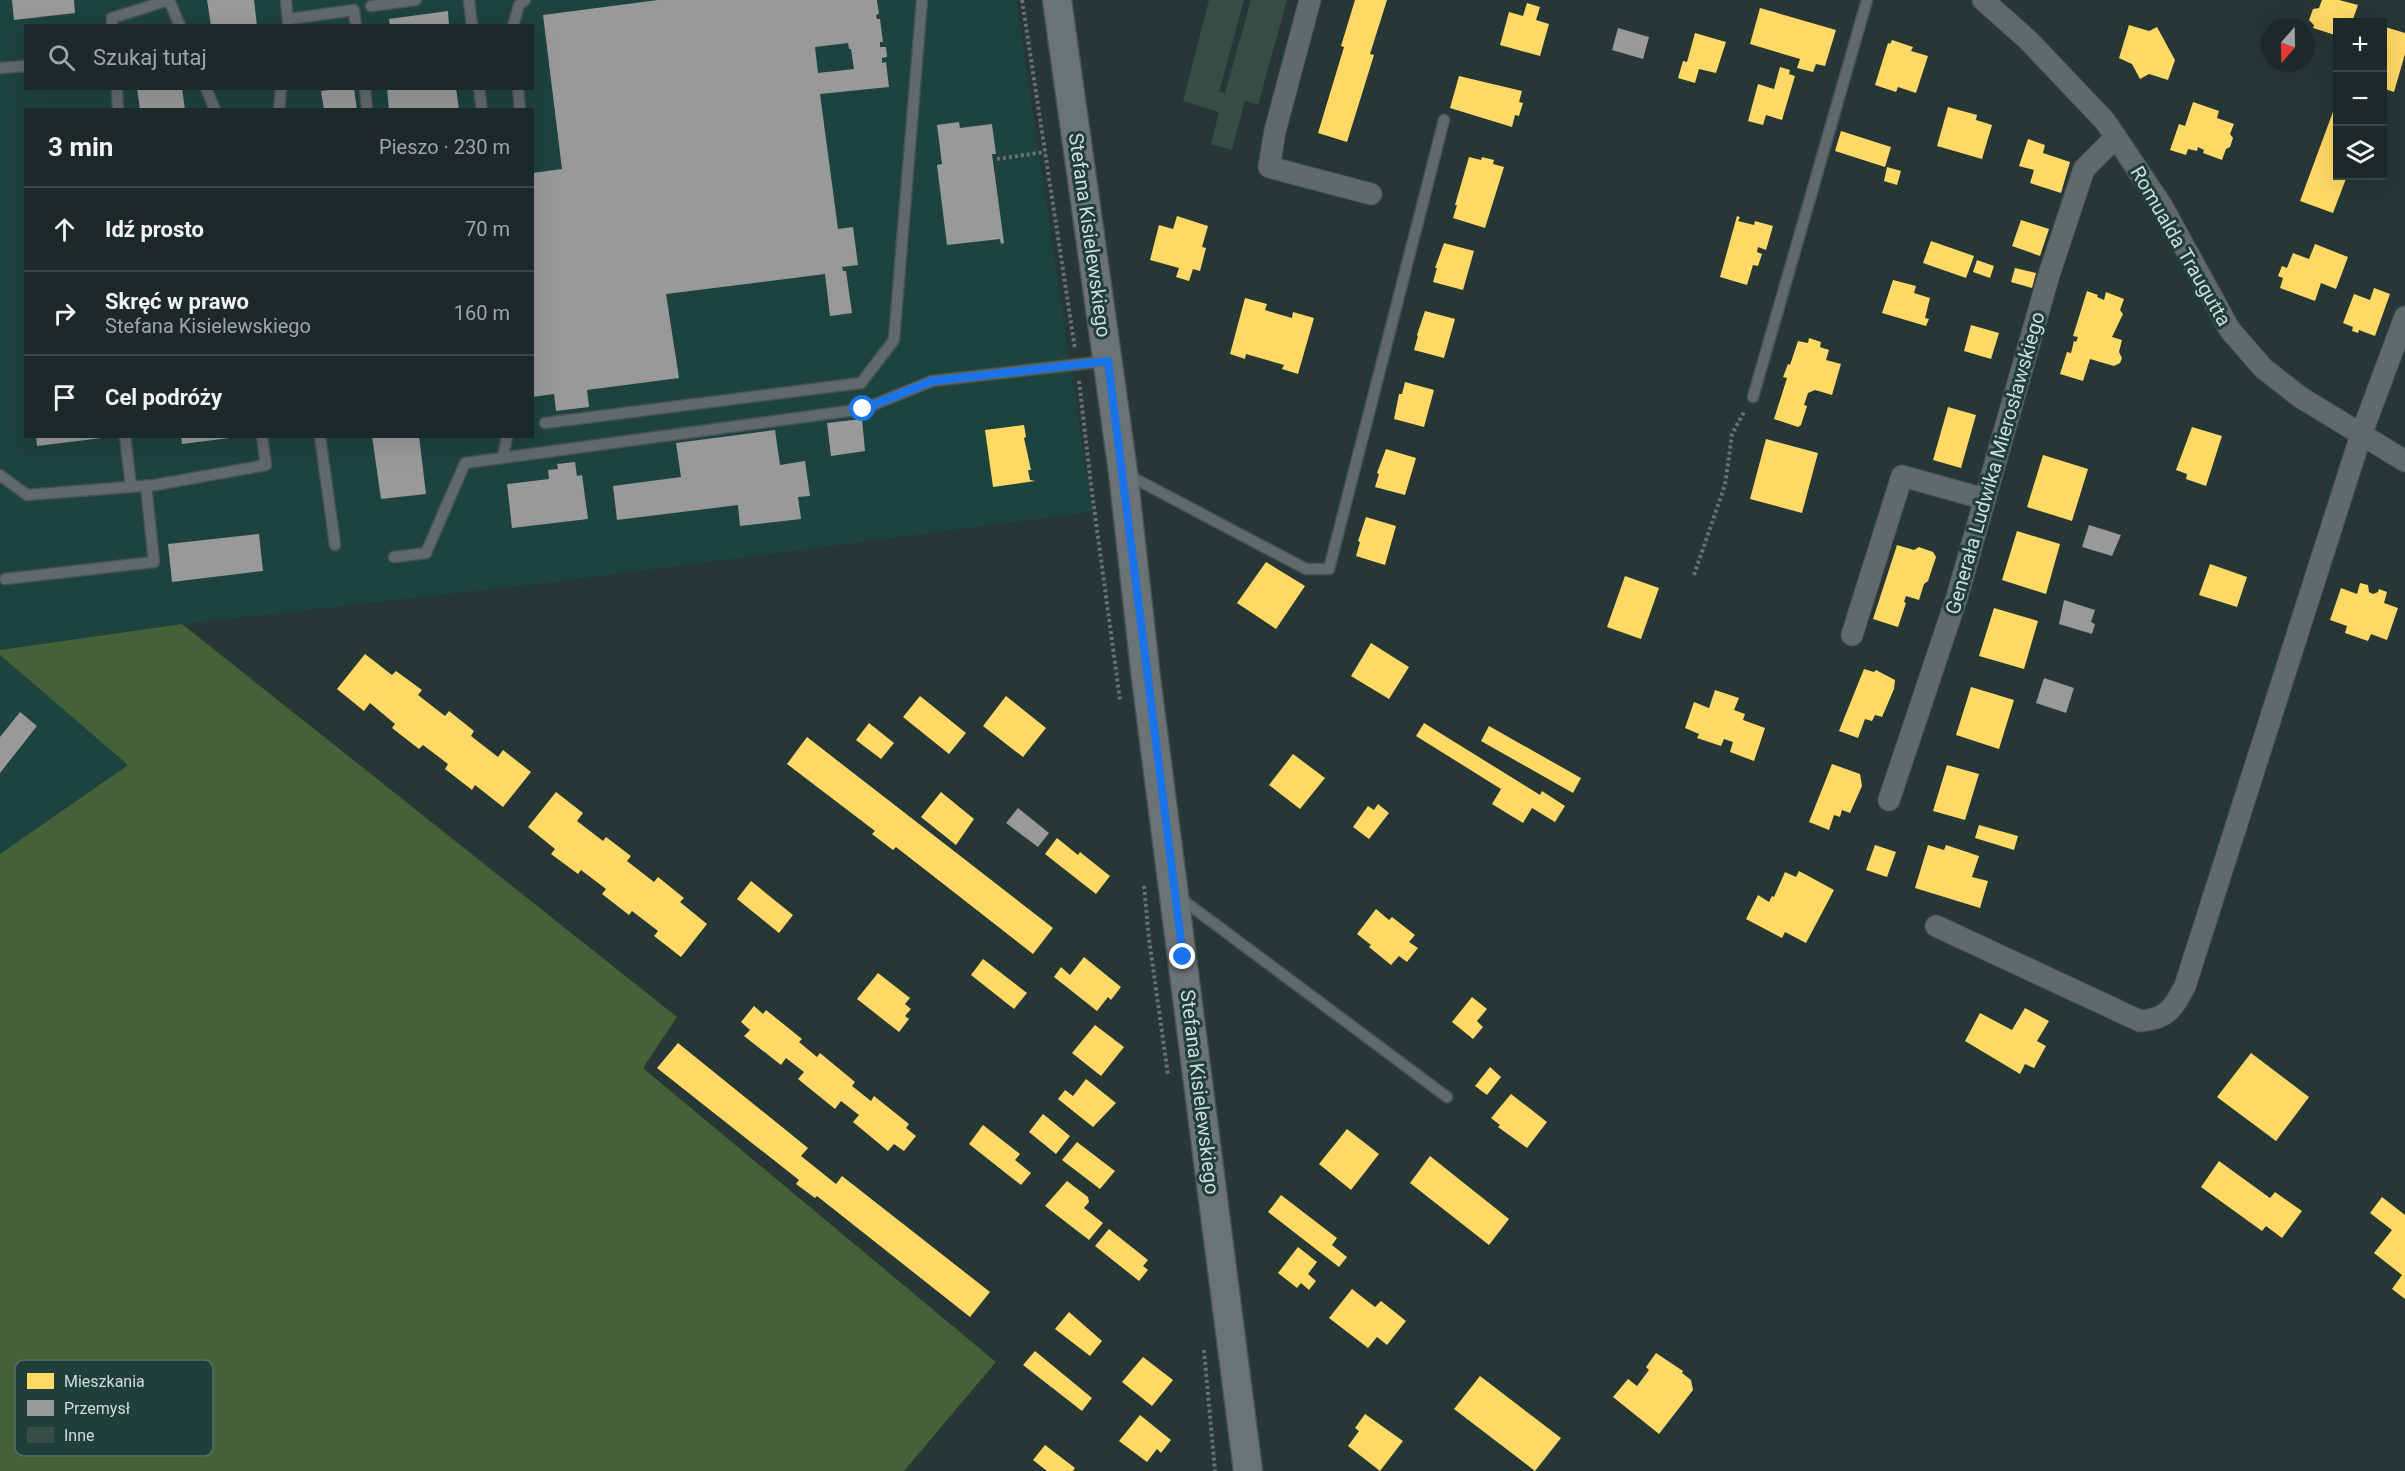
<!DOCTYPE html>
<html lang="pl">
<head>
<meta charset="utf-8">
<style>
  body { margin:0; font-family:Roboto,sans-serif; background:#2a3534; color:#f1f3f6 }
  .controls { position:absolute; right:18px; top:18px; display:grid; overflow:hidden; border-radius:0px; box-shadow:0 6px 24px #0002 }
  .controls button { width:54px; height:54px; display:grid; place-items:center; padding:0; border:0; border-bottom:2px solid #3b4545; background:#1d2928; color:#f1f3f6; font:30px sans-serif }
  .compass { position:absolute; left:2261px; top:18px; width:54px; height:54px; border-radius:50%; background:#1d2928; box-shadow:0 6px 24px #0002; rotate:200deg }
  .stop { position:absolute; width:18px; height:18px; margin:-14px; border:4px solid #1a73e8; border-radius:50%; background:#fff }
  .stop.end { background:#1a73e8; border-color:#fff; box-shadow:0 2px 6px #0008 }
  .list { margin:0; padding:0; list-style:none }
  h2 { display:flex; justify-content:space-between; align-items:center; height:78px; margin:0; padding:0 24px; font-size:26px }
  h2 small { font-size:20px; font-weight:400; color:#a0a6a8 }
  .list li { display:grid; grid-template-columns:39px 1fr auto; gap:18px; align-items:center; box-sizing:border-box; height:84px; padding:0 24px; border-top:2px solid #3b4545 }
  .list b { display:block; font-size:22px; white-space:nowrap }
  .list p { margin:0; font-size:20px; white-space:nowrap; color:#a0a6a8 }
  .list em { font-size:20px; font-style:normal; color:#a0a6a8 }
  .icon { flex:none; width:33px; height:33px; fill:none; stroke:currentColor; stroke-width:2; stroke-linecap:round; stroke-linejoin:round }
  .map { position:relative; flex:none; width:2405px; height:1471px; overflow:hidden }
  .search { position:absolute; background:#1d2928; box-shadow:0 6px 24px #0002; left:24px; top:24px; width:510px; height:66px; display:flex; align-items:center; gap:15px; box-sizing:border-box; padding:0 21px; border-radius:0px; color:#a0a6a8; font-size:22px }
  .panel { position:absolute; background:#1d2928; box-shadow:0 6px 24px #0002; left:24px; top:108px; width:510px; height:330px; border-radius:0px }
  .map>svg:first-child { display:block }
</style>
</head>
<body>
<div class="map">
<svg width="2405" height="1471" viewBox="0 0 2405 1471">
  <rect width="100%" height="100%" fill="#273735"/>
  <g fill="#1d433f" fill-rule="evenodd">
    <path d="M 0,0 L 1016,0 L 1092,512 L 546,583 L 182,624 L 0,650 ZM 26,26 L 532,26 L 532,88 L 26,88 ZM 26,110 L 532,110 L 532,436 L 26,436 Z"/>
    <polygon points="0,655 129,765 0,854"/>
  </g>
  <polygon fill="#446138" points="182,624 677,1017 643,1068 996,1362 904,1471 0,1471 0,854 128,765 0,655 0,650"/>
  <g fill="#ffd966">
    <polygon points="1355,0 1387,0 1370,54 1374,55 1347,142 1318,133 1344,47 1341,46"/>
    <polygon points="2322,0 2339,0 2358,5 2352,22 2338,22 2338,36 2313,28 2314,25 2309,20 2313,9 2319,8"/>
    <polygon points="1527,3 1540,7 1536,20 1549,24 1540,56 1500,45 1509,12 1523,16"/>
    <polygon points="1760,8 1836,30 1825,66 1816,64 1813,72 1797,68 1800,59 1750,44"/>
    <polygon points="2129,25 2149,31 2157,27 2175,60 2168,80 2149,74 2140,79 2132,64 2119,58"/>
    <polygon points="2382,26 2405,33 2405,54 2394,92 2382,88"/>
    <polygon points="1695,33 1726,42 1716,73 1699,69 1695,83 1678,78 1683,61 1687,62"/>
    <polygon points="1892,40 1913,47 1911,51 1928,56 1916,93 1898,87 1896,92 1875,85 1888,43 1890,44"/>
    <polygon points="1780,67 1790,70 1789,74 1795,76 1782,120 1766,115 1763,125 1748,121 1758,84 1774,89"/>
    <polygon points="1459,76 1522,91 1519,102 1523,103 1519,116 1515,115 1512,127 1450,108"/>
    <polygon points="2337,101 2338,176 2347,176 2333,213 2300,201"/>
    <polygon points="2193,102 2219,111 2217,118 2234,124 2230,134 2233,138 2230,147 2226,149 2222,160 2203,153 2204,150 2198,147 2197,151 2188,149 2186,155 2170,150 2179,124 2185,126"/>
    <polygon points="1948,107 1977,115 1976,120 1992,125 1982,159 1937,146"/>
    <polygon points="1841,131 1891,147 1885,167 1835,151"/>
    <polygon points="2028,139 2045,145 2043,153 2070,162 2061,193 2030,183 2034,170 2019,166"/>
    <polygon points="1469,157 1481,160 1482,157 1494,160 1493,164 1504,167 1485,228 1453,218 1457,205 1455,205"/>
    <polygon points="1887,167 1901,171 1897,185 1884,181"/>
    <polygon points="1177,216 1208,226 1202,247 1206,248 1200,271 1193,269 1189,281 1176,277 1179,268 1150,260 1159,225 1173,229"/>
    <polygon points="1737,216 1740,217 1738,221 1754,225 1755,221 1773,226 1766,250 1758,247 1757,252 1762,254 1758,266 1753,265 1747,285 1720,277"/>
    <polygon points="2021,220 2049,229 2040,256 2012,246"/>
    <polygon points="1931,241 1974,256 1966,278 1923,263"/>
    <polygon points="1444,243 1474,251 1463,290 1433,282 1437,268 1435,268"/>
    <polygon points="2315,244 2348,257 2336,289 2321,283 2315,301 2280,288 2283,278 2278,276 2282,266 2287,268 2293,253 2309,259"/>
    <polygon points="1977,260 1994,266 1990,278 1973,272"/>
    <polygon points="2015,268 2036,273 2032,288 2011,282"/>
    <polygon points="1893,280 1916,286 1914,293 1930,298 1925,318 1929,319 1926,326 1882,313"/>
    <polygon points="2374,288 2390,294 2375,336 2359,330 2358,333 2352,331 2353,327 2343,323 2354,294 2370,300"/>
    <polygon points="2087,291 2098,295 2097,297 2104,300 2106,292 2124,299 2120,310 2123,314 2112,337 2122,340 2119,352 2122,358 2120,363 2114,366 2090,359 2083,381 2060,374 2067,352 2071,353 2074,341 2076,342 2078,337 2073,336"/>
    <polygon points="1245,298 1267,304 1265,310 1278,314 1292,318 1293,312 1314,318 1298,374 1282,369 1284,365 1246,354 1245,359 1230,354"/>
    <polygon points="1425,311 1455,319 1444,358 1414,350 1418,336 1417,335"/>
    <polygon points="1971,325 1999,333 1991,359 1964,351"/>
    <polygon points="1809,338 1821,342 1820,347 1829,350 1826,360 1841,364 1832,395 1815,390 1808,393 1804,405 1807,406 1801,425 1798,427 1774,419 1787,378 1783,377 1788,364 1790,365 1798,341 1808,343"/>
    <polygon points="1405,382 1434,390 1424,427 1394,419 1399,394 1402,394"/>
    <polygon points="1948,407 1976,415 1961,468 1933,460"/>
    <polygon points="1024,425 1026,437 1024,438 1031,470 1028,470 1030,480 1035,481 993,487 985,430"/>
    <polygon points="2192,427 2222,436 2206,486 2186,479 2187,474 2176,470"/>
    <polygon points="1766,439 1818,453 1802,513 1750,499"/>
    <polygon points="1386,449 1416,458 1405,495 1375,487 1379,474 1377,473"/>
    <polygon points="2043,455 2088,469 2072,521 2027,507"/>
    <polygon points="1366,517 1396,526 1385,565 1356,556 1360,542 1358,541"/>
    <polygon points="2017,531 2060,544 2046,594 2002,580"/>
    <polygon points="1897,545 1914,550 1919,547 1933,552 1936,557 1928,581 1924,584 1919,600 1906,596 1904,602 1906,603 1898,627 1873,619"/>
    <polygon points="1266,562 1305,586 1276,629 1237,603"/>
    <polygon points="2210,564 2247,577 2237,607 2199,595"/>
    <polygon points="1625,576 1659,588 1641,639 1607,627"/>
    <polygon points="2360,583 2368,585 2369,592 2373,594 2378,592 2379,589 2387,592 2384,603 2398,608 2387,640 2371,634 2368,641 2345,633 2347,626 2330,620 2341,588 2357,594"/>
    <polygon points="1994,608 2038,621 2024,669 1979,656"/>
    <polygon points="1371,643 1409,667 1389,699 1351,676"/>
    <polygon points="365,654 392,675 396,671 422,690 418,695 445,716 449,711 474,731 471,736 498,757 503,750 531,772 503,807 475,785 472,790 445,769 448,764 423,745 419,749 392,728 395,724 370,703 364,711 337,689"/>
    <polygon points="1864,669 1874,672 1876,670 1895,680 1894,689 1882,717 1875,715 1872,721 1865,719 1858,738 1839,731"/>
    <polygon points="1971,687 2014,700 1999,749 1956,735"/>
    <polygon points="1715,690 1739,698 1734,710 1745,714 1743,720 1765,728 1754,761 1730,752 1733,742 1724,739 1721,746 1697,738 1699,734 1685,728 1694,702 1709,708"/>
    <polygon points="920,696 966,733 949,754 903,717"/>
    <polygon points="1006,696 1046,728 1023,757 983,726"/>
    <polygon points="869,723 894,743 881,759 856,740"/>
    <polygon points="1424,723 1540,795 1542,791 1565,806 1555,822 1532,808 1523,823 1492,804 1501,789 1416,736"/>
    <polygon points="1489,726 1581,778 1573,793 1481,741"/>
    <polygon points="807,737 1053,928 1033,954 896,847 893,850 872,834 875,831 787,764"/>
    <polygon points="1293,754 1325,778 1300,809 1269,785"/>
    <polygon points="1832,764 1860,774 1862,786 1850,813 1842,810 1840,817 1834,815 1829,830 1809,822"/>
    <polygon points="1947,765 1979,774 1965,820 1933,811"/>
    <polygon points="556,792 583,813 577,821 603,841 606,837 631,856 627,861 654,882 658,877 684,898 680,902 707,924 681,957 654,936 658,931 632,911 629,915 602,894 606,889 581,870 578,874 551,854 555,849 528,827"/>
    <polygon points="941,792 974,819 956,845 921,817"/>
    <polygon points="1378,804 1389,813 1369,839 1353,827 1368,806 1374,810"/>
    <polygon points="1979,825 2018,836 2014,850 1975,838"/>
    <polygon points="1057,838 1078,855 1080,852 1110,876 1096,894 1045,854"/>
    <polygon points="1875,845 1896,852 1887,877 1866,870"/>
    <polygon points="1928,845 1944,850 1946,845 1979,856 1972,877 1988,881 1980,908 1915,888"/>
    <polygon points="1799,871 1834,890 1806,943 1785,932 1782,938 1746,919 1758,895 1769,902 1772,896 1774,897 1785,872 1796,877"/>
    <polygon points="751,881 793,915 779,933 737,899"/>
    <polygon points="1376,909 1389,920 1392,917 1415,935 1409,942 1418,948 1407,962 1399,956 1391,965 1369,947 1371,945 1357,934"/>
    <polygon points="1084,957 1121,987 1111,1000 1108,997 1097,1011 1054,977 1061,967 1070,975"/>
    <polygon points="983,959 1027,993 1014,1009 971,975"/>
    <polygon points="878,973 910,998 905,1004 911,1009 905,1016 909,1019 899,1032 857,999"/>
    <polygon points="1472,997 1487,1009 1477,1021 1483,1027 1473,1039 1452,1022"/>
    <polygon points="754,1006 763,1014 766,1010 802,1039 799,1042 817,1057 820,1053 855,1082 852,1086 871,1101 874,1096 909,1124 906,1128 916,1136 904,1151 894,1144 888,1151 853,1122 859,1115 841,1101 835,1109 798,1079 804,1072 786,1058 781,1065 744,1036 750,1030 741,1022"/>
    <polygon points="2025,1008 2049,1021 2037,1041 2046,1046 2034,1068 2025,1064 2020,1074 1965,1041 1980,1013 2012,1030"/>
    <polygon points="1095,1025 1124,1047 1101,1076 1072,1053"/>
    <polygon points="678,1043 808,1148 801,1156 836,1184 842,1176 990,1292 970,1317 817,1196 815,1198 796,1184 799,1180 657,1068"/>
    <polygon points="2251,1053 2309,1097 2276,1141 2217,1097"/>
    <polygon points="1490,1067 1501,1077 1487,1095 1475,1086"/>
    <polygon points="1086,1079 1116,1103 1093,1127 1058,1099 1065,1090 1073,1096"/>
    <polygon points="1511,1094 1547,1122 1527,1148 1498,1127 1500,1125 1491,1118"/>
    <polygon points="1043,1114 1070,1136 1056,1154 1029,1132"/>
    <polygon points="983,1125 1020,1154 1015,1160 1031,1173 1021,1185 969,1144"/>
    <polygon points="1347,1129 1379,1154 1351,1190 1319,1164"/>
    <polygon points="1077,1142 1115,1171 1100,1189 1062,1160"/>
    <polygon points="1430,1156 1509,1219 1489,1245 1410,1183"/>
    <polygon points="2219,1161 2270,1198 2275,1192 2302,1211 2282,1238 2266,1226 2262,1231 2201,1187"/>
    <polygon points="1067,1181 1088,1197 1089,1202 1084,1208 1103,1223 1089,1240 1045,1206"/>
    <polygon points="1281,1195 1337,1238 1332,1245 1347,1257 1339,1267 1268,1212"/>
    <polygon points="2382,1197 2405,1215 2405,1299 2392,1289 2402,1275 2374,1253 2392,1230 2370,1213"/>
    <polygon points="1109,1229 1148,1260 1143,1266 1148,1270 1139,1281 1095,1246"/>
    <polygon points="1298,1247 1317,1262 1308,1274 1316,1281 1309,1290 1301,1283 1297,1288 1278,1273"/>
    <polygon points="1352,1289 1375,1307 1381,1301 1406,1321 1387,1345 1377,1337 1368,1348 1329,1318"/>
    <polygon points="1069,1312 1102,1341 1090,1356 1055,1329"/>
    <polygon points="1035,1351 1092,1398 1082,1411 1023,1365"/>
    <polygon points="1656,1353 1683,1371 1682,1373 1691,1380 1693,1390 1659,1434 1613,1397 1628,1379 1637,1386 1649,1370 1646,1367"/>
    <polygon points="1143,1357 1173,1380 1152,1406 1122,1382"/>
    <polygon points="1480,1376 1561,1438 1535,1471 1454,1409"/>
    <polygon points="1365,1414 1403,1441 1380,1471 1348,1446 1359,1431 1355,1428"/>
    <polygon points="1140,1415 1171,1440 1161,1453 1157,1449 1147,1462 1119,1441"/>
    <polygon points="1045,1445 1075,1468 1073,1471 1047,1471 1033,1460"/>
  </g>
  <g fill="#999" fill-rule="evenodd">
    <polygon points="12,0 74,0 75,13 14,20"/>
    <polygon points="207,0 254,0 257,26 211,26"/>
    <path d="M 658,0 L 877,0 L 879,14 L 876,15 L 877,19 L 880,19 L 883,42 L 880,42 L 880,47 L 886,47 L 887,57 L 882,58 L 882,63 L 886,62 L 889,87 L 820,94 L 838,229 L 853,227 L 858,265 L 842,267 L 843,271 L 846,271 L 852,313 L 830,316 L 825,274 L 666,294 L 679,378 L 587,390 L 589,407 L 556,411 L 554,394 L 532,397 L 532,173 L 562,169 L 543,15 ZM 848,43 L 849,49 L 851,49 L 854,69 L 818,73 L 815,47 Z"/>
    <polygon points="448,11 449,26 390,26 389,19"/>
    <polygon points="1618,28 1649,37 1643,59 1612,50"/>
    <polygon points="137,88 182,88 185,110 140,110"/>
    <polygon points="344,88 354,88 357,110 324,110 321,91"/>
    <polygon points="387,88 456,88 459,110 389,110"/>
    <polygon points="959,122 960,128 992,124 996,154 992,154 1004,243 1001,244 1000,239 947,245 937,165 942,164 937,125"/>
    <polygon points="862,419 865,451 831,456 827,423"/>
    <polygon points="775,430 780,465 805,461 810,496 798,497 801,519 740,526 738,505 617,520 613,486 681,477 676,443"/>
    <polygon points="36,436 102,436 102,438 37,446"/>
    <polygon points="181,436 230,436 230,438 182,444"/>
    <polygon points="372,436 419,436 426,494 381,499"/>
    <polygon points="575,462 577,476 582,475 588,519 512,528 507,484 549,479 548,470 558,469 557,464"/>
    <polygon points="2089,525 2121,535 2112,556 2082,547"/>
    <polygon points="259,534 263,571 172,582 168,544"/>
    <polygon points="2064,600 2095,610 2091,622 2095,624 2092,634 2059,624"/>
    <polygon points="2044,678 2074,688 2066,713 2036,703"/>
    <polygon points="20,712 37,726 0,773 0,737"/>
    <polygon points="1018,808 1049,833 1038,847 1006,823"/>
  </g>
  <polygon fill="#364d46" points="1209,0 1244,0 1219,92 1225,93 1251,0 1287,0 1258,105 1245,101 1232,150 1211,144 1219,112 1183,101"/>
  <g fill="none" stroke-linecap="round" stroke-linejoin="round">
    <defs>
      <g id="service">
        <polyline points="286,0 288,23"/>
        <polyline points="469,0 472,26"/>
        <polyline points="371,6 416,0"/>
        <polyline points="289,19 354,10 356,26"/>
        <polyline points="112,26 112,18 169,0 180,26"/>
        <polyline points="513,26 519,5 525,0"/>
        <polyline points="0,68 26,66"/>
        <polyline points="117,88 118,110"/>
        <polyline points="206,88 215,110"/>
        <polyline points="365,88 367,110"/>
        <polyline points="479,88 482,110"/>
        <polyline points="518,88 520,110"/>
        <polyline points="279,110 281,88"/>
        <polyline points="1753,397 1867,0"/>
        <polyline points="545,423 861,383 894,340 922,0"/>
        <polyline points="125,436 131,487"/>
        <polyline points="320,436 335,545"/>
        <polyline points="503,458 507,436"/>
        <polyline points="1126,474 1306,569 1329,569 1444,120"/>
        <polyline points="0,475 27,495 155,485 266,465 262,436"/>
        <polyline points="394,557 426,553 465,463 863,409 932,381 1107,361"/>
        <polyline points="5,579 154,562 146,486"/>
        <polyline points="1180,898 1447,1097"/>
      </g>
      <g id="minor">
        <polyline points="1310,0 1275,131 1269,167 1371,194"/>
        <polyline points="1983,0 2028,40 2105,121 2162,206 2230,330 2263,368 2300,397 2405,461"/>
        <polyline points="1852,635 1902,476 1985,499"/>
        <polyline points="1889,800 1957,597 2048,278 2084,169 2116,137"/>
        <path d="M 1936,926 L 2140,1021 C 2167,1019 2173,1009 2185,986 L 2361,435 L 2405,317"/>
      </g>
      <polyline id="secondary" points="1057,0 1123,472 1146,678 1248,1471"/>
    </defs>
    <use href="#service" stroke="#475352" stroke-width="13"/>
    <use href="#minor" stroke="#475352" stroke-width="23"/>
    <use href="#secondary" stroke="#475352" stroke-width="31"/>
    <g stroke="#6a7170" stroke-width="4" stroke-dasharray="3 3" stroke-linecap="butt">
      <polyline points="1022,0 1075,349"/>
      <polyline points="997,159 1045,152"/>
      <polyline points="1079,381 1091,485 1120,700"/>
      <polyline points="1694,575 1725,485 1732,434 1745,410"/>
      <polyline points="1144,886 1149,939 1168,1075"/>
      <polyline points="1204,1350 1215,1471"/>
    </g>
    <use href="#service" stroke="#62696a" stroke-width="10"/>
    <use href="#minor" stroke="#62696a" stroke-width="21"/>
    <use href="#secondary" stroke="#6c7375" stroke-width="28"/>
  </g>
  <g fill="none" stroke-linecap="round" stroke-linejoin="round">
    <polyline stroke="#1a73e8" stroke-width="8" points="863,409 932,381 1108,361 1183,957"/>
  </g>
  <g text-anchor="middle" stroke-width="6" stroke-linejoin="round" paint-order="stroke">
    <g font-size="20" fill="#cddedb" stroke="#203e3a">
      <text transform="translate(1090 235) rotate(82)" y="7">Stefana Kisielewskiego</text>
      <text transform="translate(2181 246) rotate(60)" y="7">Romualda Traugutta</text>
      <text transform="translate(1995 463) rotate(-74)" y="7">Generała Ludwika Mierosławskiego</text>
      <text transform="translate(1200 1092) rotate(83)" y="7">Stefana Kisielewskiego</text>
    </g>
  </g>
  <rect x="15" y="1360" width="198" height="96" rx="9" fill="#203e3a" stroke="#546e6a" stroke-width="1.5"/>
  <rect x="27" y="1373" width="27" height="16" fill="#ffd966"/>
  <rect x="27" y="1400" width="27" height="16" fill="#999"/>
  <rect x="27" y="1427" width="27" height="16" fill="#364d46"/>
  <g font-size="16" fill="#cddedb">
    <text x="64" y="1387">Mieszkania</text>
    <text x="64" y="1414">Przemysł</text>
    <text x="64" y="1441">Inne</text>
  </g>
</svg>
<div class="controls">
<button>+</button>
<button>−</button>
<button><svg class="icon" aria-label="layers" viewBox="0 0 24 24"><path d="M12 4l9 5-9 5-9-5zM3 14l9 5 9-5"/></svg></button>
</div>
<svg class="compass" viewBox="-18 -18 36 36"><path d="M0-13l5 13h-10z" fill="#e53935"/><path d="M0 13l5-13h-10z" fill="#a0a6a8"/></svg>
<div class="stop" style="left:863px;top:409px"></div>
<div class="stop end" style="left:1183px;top:957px"></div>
<div class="search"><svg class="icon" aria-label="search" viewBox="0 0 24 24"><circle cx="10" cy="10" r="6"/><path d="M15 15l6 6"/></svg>Szukaj tutaj</div>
<section class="panel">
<h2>3 min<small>Pieszo · 230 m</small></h2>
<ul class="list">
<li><svg class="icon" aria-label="ahead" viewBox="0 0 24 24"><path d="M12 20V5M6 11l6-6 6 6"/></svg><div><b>Idź prosto</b></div><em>70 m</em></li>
<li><svg class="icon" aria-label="right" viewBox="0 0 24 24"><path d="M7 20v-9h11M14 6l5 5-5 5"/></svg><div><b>Skręć w prawo</b><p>Stefana Kisielewskiego</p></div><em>160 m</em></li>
<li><svg class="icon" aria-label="arrive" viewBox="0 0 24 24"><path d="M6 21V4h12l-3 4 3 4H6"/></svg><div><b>Cel podróży</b></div></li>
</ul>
</section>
</div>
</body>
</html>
